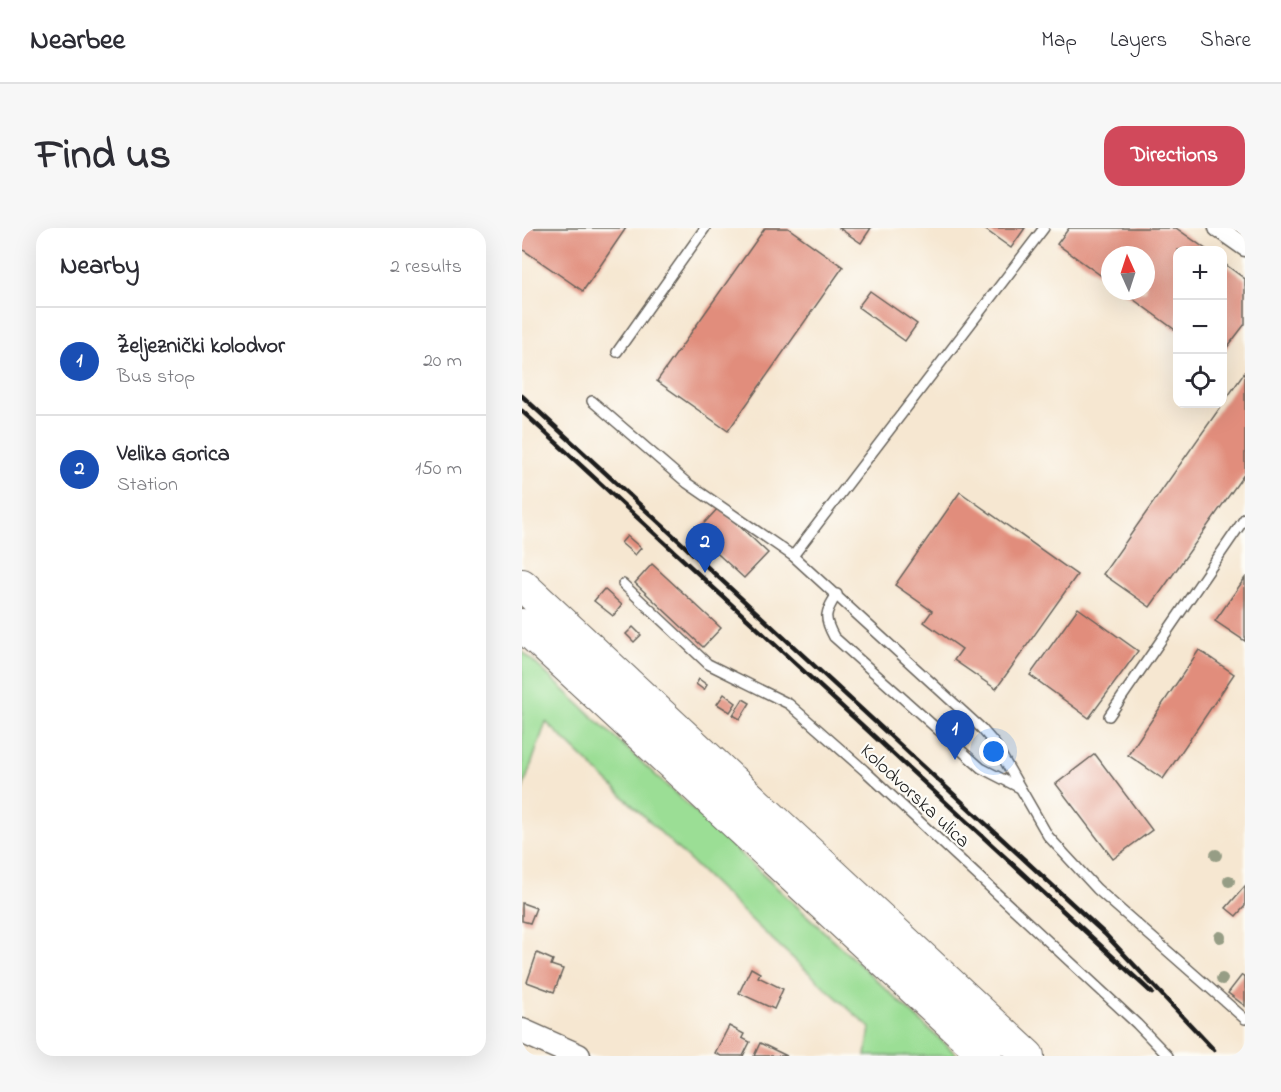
<!DOCTYPE html>
<html lang="en">
<head>
<meta charset="utf-8">
<style>
  body { margin:0; font-family:"Indie Flower",sans-serif; background:#f7f7f7; color:#2b2b33 }
  .controls { position:absolute; right:18px; top:18px; display:grid; overflow:hidden; border-radius:12px; box-shadow:0 6px 24px #0002 }
  .controls button { width:54px; height:54px; display:grid; place-items:center; padding:0; border:0; border-bottom:2px solid #e1e1e2; background:#fff; color:#2b2b33; font:30px sans-serif }
  .compass { position:absolute; left:579px; top:18px; width:54px; height:54px; border-radius:50%; background:#fff; box-shadow:0 6px 24px #0002; rotate:357deg }
  .you { position:absolute; left:472px; top:524px; width:21px; height:21px; margin:-15px; border:4px solid #fff; border-radius:50%; background:#1a73e8; box-shadow:0 0 0 9px #1a73e833 }
  .badge { display:grid; place-items:center; width:39px; height:39px; border-radius:50%; background:#d1495b; color:#fff; font-size:20px; font-weight:700 }
  .pin { position:absolute; translate:-50% -50px; filter:drop-shadow(0 2px 3px #0008) }
  .pin::after { content:''; position:absolute; top:32px; width:21px; height:18px; background:inherit; clip-path:polygon(0 0,100% 0,50% 100%) }
  .list { margin:0; padding:0; list-style:none }
  h2 { display:flex; justify-content:space-between; align-items:center; height:78px; margin:0; padding:0 24px; font-size:26px }
  h2 small { font-size:20px; font-weight:400; color:#7c7c81 }
  .list li { display:grid; grid-template-columns:39px 1fr auto; gap:18px; align-items:center; box-sizing:border-box; height:108px; padding:0 24px; border-top:2px solid #e1e1e2 }
  .list b { display:block; font-size:22px; white-space:nowrap }
  .list p { margin:0; font-size:20px; white-space:nowrap; color:#7c7c81 }
  .list em { font-size:20px; font-style:normal; color:#7c7c81 }
  .icon { flex:none; width:33px; height:33px; fill:none; stroke:currentColor; stroke-width:2; stroke-linecap:round; stroke-linejoin:round }
  .map { position:relative; flex:none; width:723px; height:828px; overflow:hidden; border-radius:18px }
  header { display:flex; align-items:center; gap:36px; box-sizing:border-box; height:84px; padding:0 30px; background:#fff; border-bottom:2px solid #e1e1e2 }
  header strong { font-size:28px }
  nav { display:flex; gap:33px; margin-inline-start:auto; font-size:21px }
  .intro { display:flex; align-items:center; justify-content:space-between; box-sizing:border-box; height:144px; padding:0 36px }
  h1 { margin:0; font-size:42px }
  .button { padding:15px 27px; border-radius:18px; background:#d1495b; color:#fff; font-size:21px; font-weight:700 }
  main { display:flex; gap:36px; padding:0 36px }
  aside { flex:1; background:#fff; border-radius:18px; box-shadow:0 6px 24px #0002 }
  .map>svg:first-child { display:block }
</style>
</head>
<body>
<header>
<strong>Nearbee</strong>
<nav><a>Map</a><a>Layers</a><a>Share</a></nav>
</header>
<div class="intro"><h1>Find us</h1><a class="button">Directions</a></div>
<main>
<aside>
<h2>Nearby<small>2 results</small></h2>
<ul class="list">
<li><span class="badge" style="background:#1a4fb4">1</span><div><b>Željeznički kolodvor</b><p>Bus stop</p></div><em>20 m</em></li>
<li><span class="badge" style="background:#1a4fb4">2</span><div><b>Velika Gorica</b><p>Station</p></div><em>150 m</em></li>
</ul>
</aside>
<div class="map">
<svg width="723" height="828" viewBox="0 0 723 828">
  <rect width="100%" height="100%" fill="#fdfcf7"/>
  <filter id="ink" filterUnits="userSpaceOnUse"><feTurbulence type="fractalNoise" baseFrequency=".0167" numOctaves="2"/><feDisplacementMap in="SourceGraphic" scale="12" xChannelSelector="R" yChannelSelector="G"/><feConvolveMatrix kernelMatrix="1 2 1 2 8 2 1 2 1" color-interpolation-filters="sRGB"/></filter>
  <filter id="wash" filterUnits="userSpaceOnUse"><feTurbulence type="fractalNoise" baseFrequency=".008" numOctaves="4" result="noise"/><feDisplacementMap in="SourceGraphic" scale="24" xChannelSelector="R" yChannelSelector="G"/><feGaussianBlur stdDeviation="1.35" result="paint"/><feColorMatrix in="noise" values="0 0 0 0 0 0 0 0 0 0 0 0 0 0 0 0 0 1.4 0 .05"/><feComposite in="paint" operator="in"/></filter>
  <g filter="url(#wash)">
    <rect width="100%" height="100%" fill="#f6e7d1"/>
    <polygon fill="#9bde95" stroke="#5c7d58" stroke-width="1.5" points="0,423 436,828 344,828 348,800 241,703 24,494 0,563"/>
    <g id="blocks">
      <g fill="#e18d7b">
        <polygon points="0,0 104,0 61,63 0,21"/>
        <polygon points="243,0 266,0 321,39 206,203 135,153"/>
        <polygon points="317,0 349,0 339,15"/>
        <polygon points="461,0 503,0 489,20"/>
        <polygon points="547,0 654,0 685,22 656,22 656,104 600,63 624,63 624,27 588,27 588,54 535,16"/>
        <polygon points="700,34 723,51 723,96 700,126"/>
        <polygon points="348,63 395,96 383,113 336,79"/>
        <polygon points="723,144 723,245 628,379 581,346"/>
        <polygon points="438,264 555,347 474,461 432,432 440,421 402,394 410,383 373,357"/>
        <polygon points="197,279 246,325 222,350 173,305"/>
        <polygon points="105,308 119,320 113,327 99,315"/>
        <polygon points="130,336 199,400 181,419 113,355"/>
        <polygon points="723,350 723,413 693,393"/>
        <polygon points="82,361 100,377 91,388 72,373"/>
        <polygon points="556,380 616,423 567,490 508,447"/>
        <polygon points="111,399 119,407 112,414 104,406"/>
        <polygon points="677,422 712,446 641,551 606,527"/>
        <polygon points="177,451 185,457 182,462 174,456"/>
        <polygon points="202,466 214,475 208,484 195,476"/>
        <polygon points="221,471 228,475 218,491 211,487"/>
        <polygon points="573,526 630,602 591,631 534,556"/>
        <polygon points="723,658 723,678 714,688 704,680"/>
        <polygon points="0,675 14,680 8,695 0,693"/>
        <polygon points="15,725 31,732 29,737 41,741 32,764 5,754"/>
        <polygon points="229,740 238,745 236,749 261,761 252,781 217,765"/>
        <polygon points="720,747 723,749 723,778 706,765"/>
        <polygon points="207,798 222,806 220,810 228,814 221,828 199,828 193,825"/>
        <polygon points="238,815 265,828 232,828"/>
      </g>
    </g>
  </g>
  <g filter="url(#ink)">
    <use href="#blocks" fill-opacity="0" stroke="#68635b" stroke-width="1.5"/>
    <g fill="none" stroke-linecap="round" stroke-linejoin="round">
      <defs>
        <g id="lane">
          <polyline points="95,124 183,0"/>
          <polyline points="70,173 165,255 271,328 459,500 473,516 526,608 575,661 723,791"/>
          <polyline points="271,328 522,0"/>
          <polyline points="101,356 186,436 267,476 342,542 615,796 646,828"/>
          <path d="M 315,366 C 303,385 301,389 312,409 L 459,540 L 496,559"/>
          <polyline points="587,488 723,290"/>
        </g>
        <polyline id="street" points="696,0 723,19"/>
        <polyline id="secondary" points="0,803 56,828"/>
        <g id="highway">
          <polyline points="0,357 506,828"/>
          <polyline points="0,397 464,828"/>
        </g>
      </defs>
      <use href="#lane" stroke="#68635b" stroke-width="12"/>
      <use href="#street" stroke="#68635b" stroke-width="21"/>
      <use href="#secondary" stroke="#68635b" stroke-width="27"/>
      <use href="#highway" stroke="#68635b" stroke-width="34"/>
      <use href="#lane" stroke="#fff" stroke-width="9"/>
      <use href="#street" stroke="#fff" stroke-width="18"/>
      <use href="#secondary" stroke="#fff" stroke-width="24"/>
      <use href="#highway" stroke="#fff" stroke-width="32"/>
      <g stroke="#1c1c1c" stroke-width="4.5">
        <polyline points="0,168 583,706 692,822"/>
        <polyline points="0,183 630,765"/>
      </g>
    </g>
    <g fill="#969d85">
      <circle cx="694" cy="627" r="6"/>
      <circle cx="707" cy="653" r="6"/>
      <circle cx="698" cy="709" r="6"/>
      <circle cx="700" cy="751" r="6"/>
    </g>
  </g>
  <g text-anchor="middle" stroke-width="4.5" stroke-linejoin="round" paint-order="stroke">
    <g font-size="20" fill="#1c1c1c" stroke="#fdfcf7">
      <text transform="translate(394 567) rotate(43)" y="7">Kolodvorska ulica</text>
    </g>
  </g>
</svg>
<div class="controls">
<button>+</button>
<button>−</button>
<button><svg class="icon" aria-label="locate" viewBox="0 0 24 24"><circle cx="12" cy="12" r="6"/><path d="M12 2v4M12 18v4M2 12h4M18 12h4"/></svg></button>
</div>
<svg class="compass" viewBox="-18 -18 36 36"><path d="M0-13l5 13h-10z" fill="#e53935"/><path d="M0 13l5-13h-10z" fill="#7c7c81"/></svg>
<div class="you"></div>
<div class="pin badge" style="left:433px;top:532px;background:#1a4fb4">1</div>
<div class="pin badge" style="left:183px;top:345px;background:#1a4fb4">2</div>
</div>
</main>
</body>
</html>
